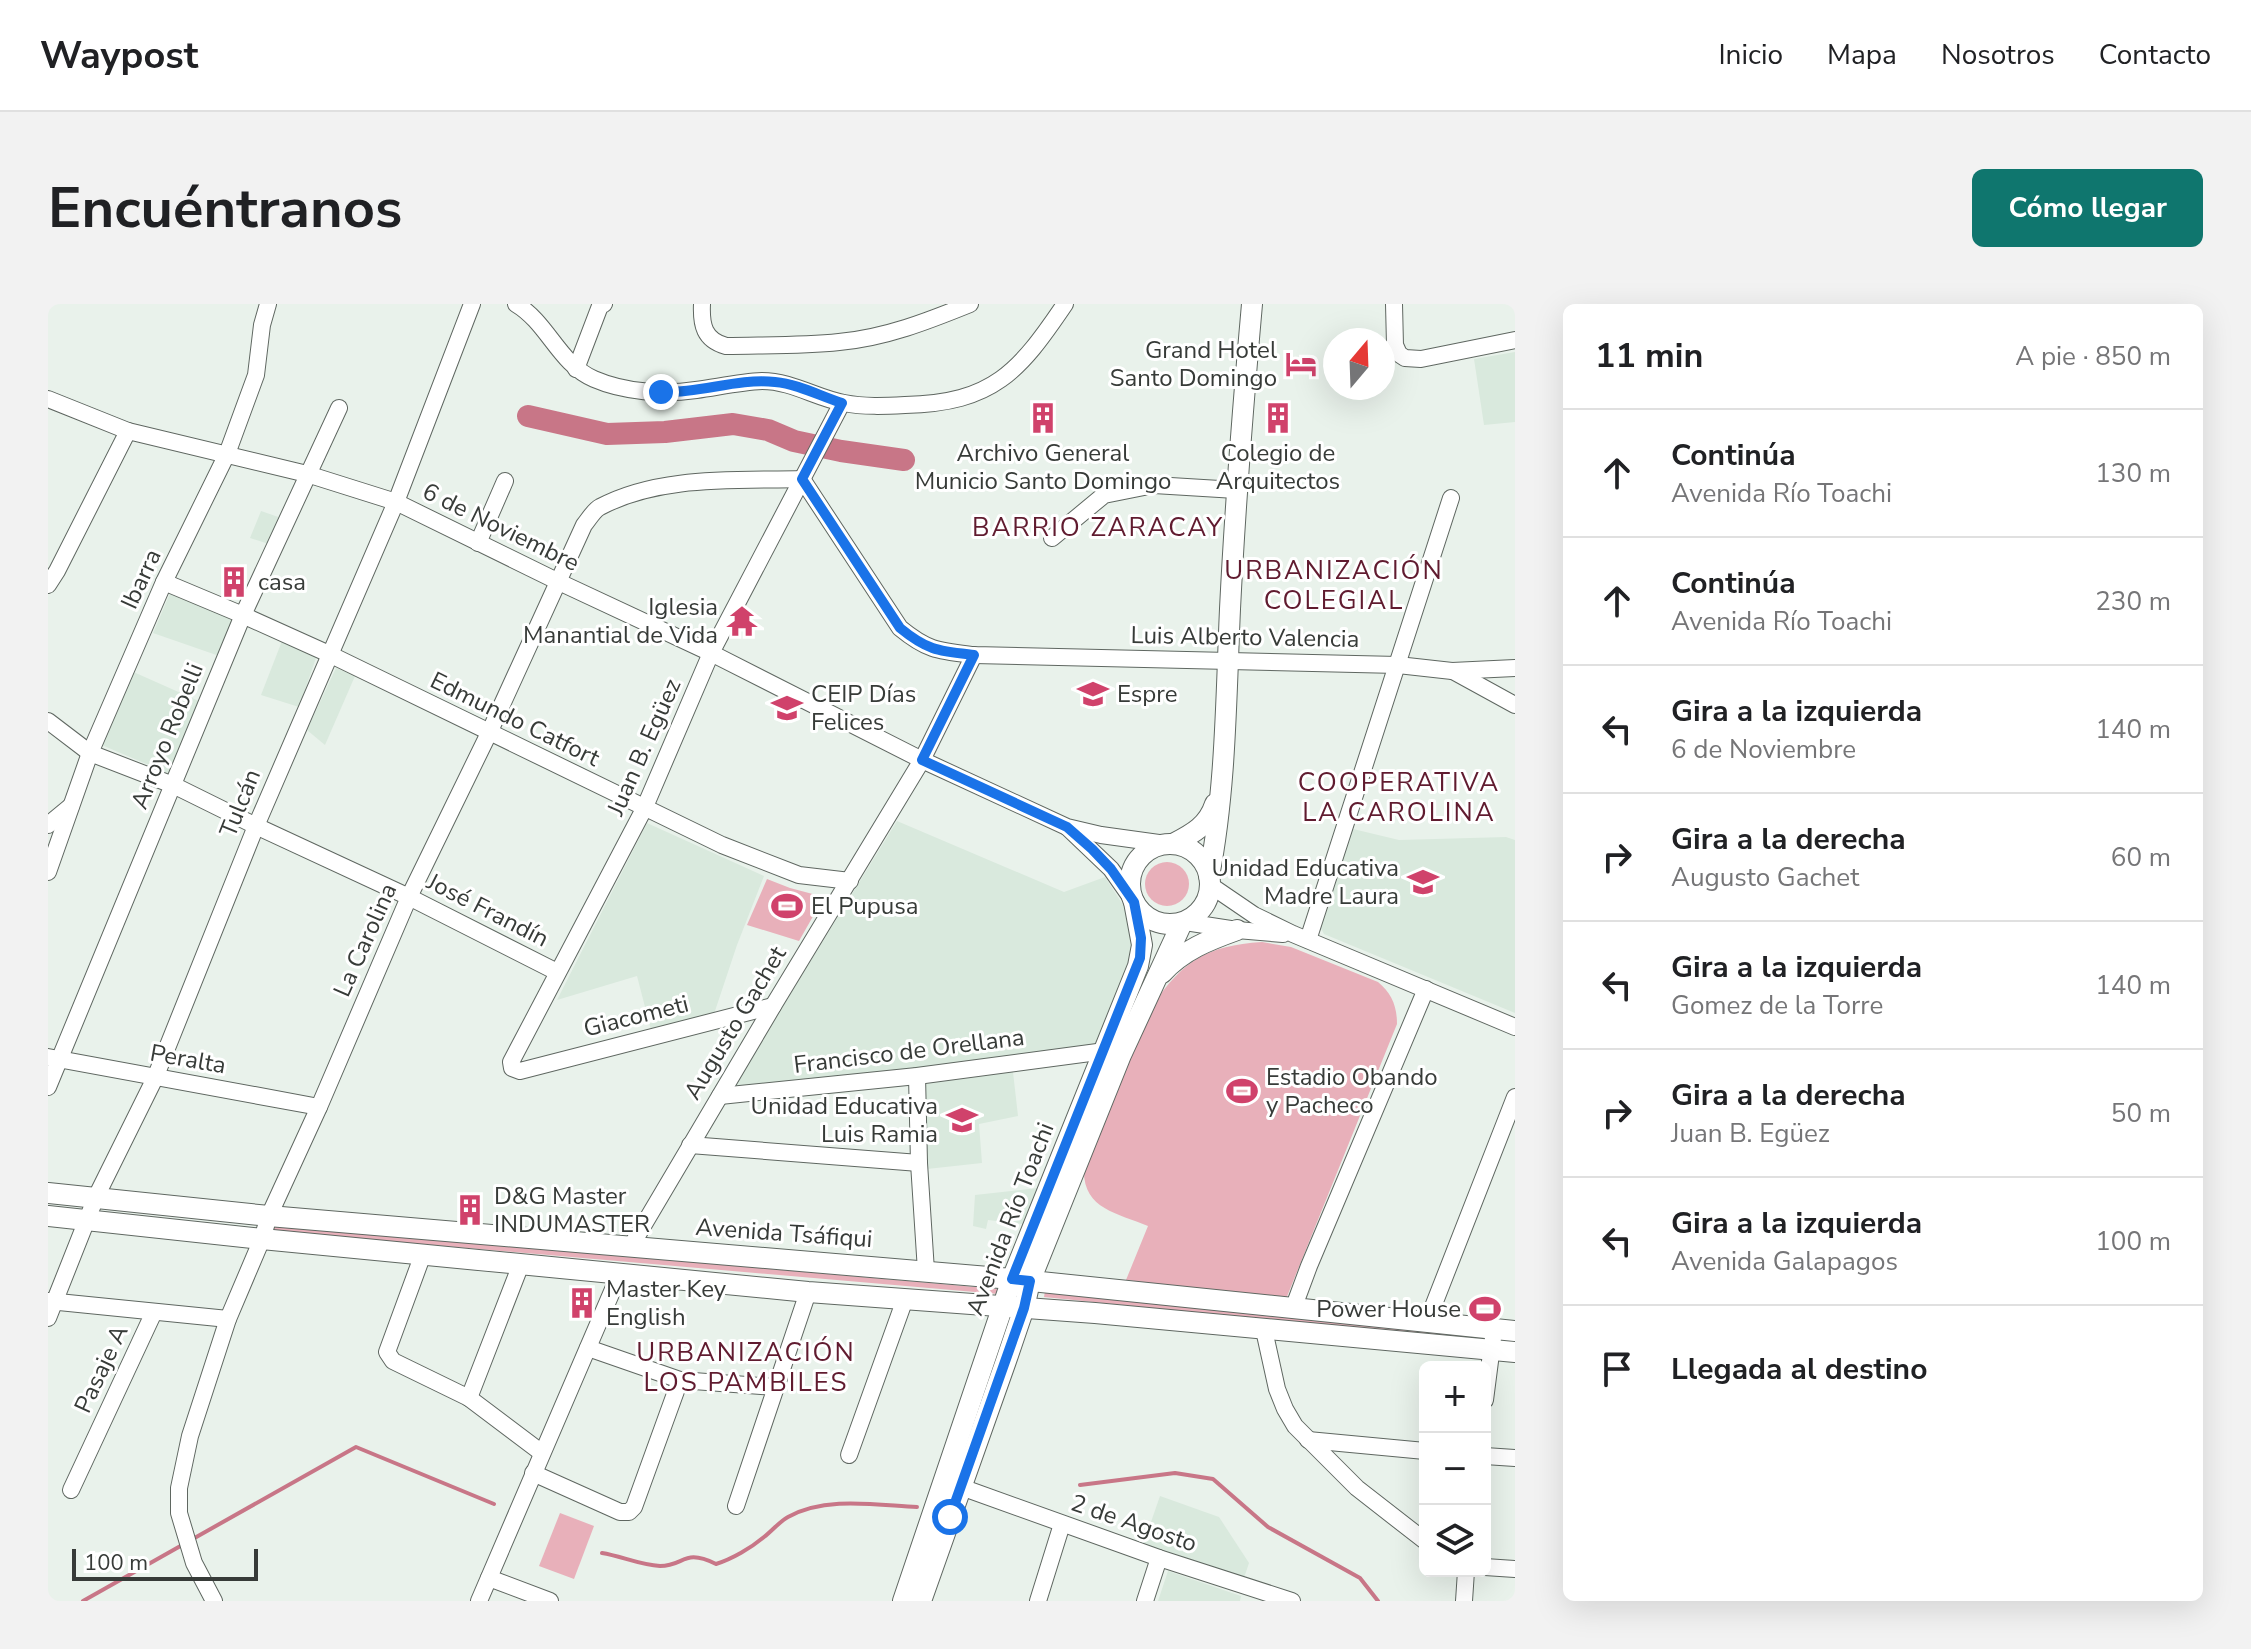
<!DOCTYPE html>
<html lang="es">
<head>
<meta charset="utf-8">
<style>
  body { margin:0; font-family:"Nunito Sans",sans-serif; background:#f2f2f2; color:#202124 }
  .controls { position:absolute; right:24px; bottom:24px; display:grid; overflow:hidden; border-radius:12px; box-shadow:0 8px 32px #0002 }
  .controls button { width:72px; height:72px; display:grid; place-items:center; padding:0; border:0; border-bottom:2px solid #e0e0e0; background:#fff; color:#202124; font:40px sans-serif }
  .compass { position:absolute; left:1275px; top:24px; width:72px; height:72px; border-radius:50%; background:#fff; box-shadow:0 8px 32px #0002; rotate:19deg }
  .scale { position:absolute; left:24px; bottom:20px; width:186px; box-sizing:border-box; padding-left:8px; border:4px solid #373b38; border-top:0; font-size:22px; line-height:28px; white-space:nowrap; color:#373b38; -webkit-text-stroke:6px #fff; paint-order:stroke }
  .stop { position:absolute; width:24px; height:24px; margin:-18px; border:6px solid #1a73e8; border-radius:50%; background:#fff }
  .stop.end { background:#1a73e8; border-color:#fff; box-shadow:0 2px 8px #0008 }
  .list { margin:0; padding:0; list-style:none }
  h2 { display:flex; justify-content:space-between; align-items:center; height:104px; margin:0; padding:0 32px; font-size:34px }
  h2 small { font-size:26px; font-weight:400; color:#757577 }
  .list li { display:grid; grid-template-columns:52px 1fr auto; gap:24px; align-items:center; box-sizing:border-box; height:128px; padding:0 32px; border-top:2px solid #e0e0e0 }
  .list b { display:block; font-size:30px; white-space:nowrap }
  .list p { margin:0; font-size:26px; white-space:nowrap; color:#757577 }
  .list em { font-size:26px; font-style:normal; color:#757577 }
  .icon { flex:none; width:44px; height:44px; fill:none; stroke:currentColor; stroke-width:2; stroke-linecap:round; stroke-linejoin:round }
  .map { position:relative; flex:none; width:1467px; height:1297px; overflow:hidden; border-radius:12px }
  header { display:flex; align-items:center; gap:48px; box-sizing:border-box; height:112px; padding:0 40px; background:#fff; border-bottom:2px solid #e0e0e0 }
  header strong { font-size:38px }
  nav { display:flex; gap:44px; margin-inline-start:auto; font-size:28px }
  .intro { display:flex; align-items:center; justify-content:space-between; box-sizing:border-box; height:192px; padding:0 48px }
  h1 { margin:0; font-size:56px }
  .button { padding:20px 36px; border-radius:12px; background:#0f766e; color:#fff; font-size:28px; font-weight:700 }
  main { display:flex; gap:48px; padding:0 48px }
  aside { flex:1; background:#fff; border-radius:12px; box-shadow:0 8px 32px #0002 }
  .map>svg:first-child { display:block }
</style>
</head>
<body>
<header>
<strong>Waypost</strong>
<nav><a>Inicio</a><a>Mapa</a><a>Nosotros</a><a>Contacto</a></nav>
</header>
<div class="intro"><h1>Encuéntranos</h1><a class="button">Cómo llegar</a></div>
<main>
<div class="map">
<svg width="1467" height="1297" viewBox="0 0 1467 1297">
  <rect width="100%" height="100%" fill="#e9f2eb"/>
  <g fill="#d9e9dd">
    <polygon points="1467,48 1467,118 1436,121 1426,55"/>
    <polygon points="213,207 236,215 224,241 202,234"/>
    <polygon points="123,287 190,309 177,354 105,329"/>
    <polygon points="234,337 268,354 251,403 213,391"/>
    <polygon points="288,364 307,372 277,441 259,426"/>
    <polygon points="81,366 153,398 122,470 49,439"/>
    <polygon points="849,517 1016,588 1057,573 1077,604 1081,619 1085,658 1054,744 685,783"/>
    <polygon points="599,519 716,572 689,641 666,710 603,726 589,672 509,696"/>
    <polygon points="1301,524 1351,536 1458,533 1467,536 1467,709 1276,630 1270,619"/>
    <polygon points="965,768 970,812 931,820 934,859 879,865 876,780"/>
    <polygon points="990,884 975,920 940,916 938,925 925,922 927,891"/>
    <polygon points="1112,1192 1171,1213 1201,1259 1195,1277 1095,1241"/>
    <polygon points="1120,1267 1193,1292 1192,1297 1110,1297"/>
  </g>
  <g fill="#e8b0ba">
    <circle cx="1119" cy="580" r="22"/>
    <polygon points="719,575 742,584 776,593 751,637 699,621"/>
    <path d="M 1214,638 L 1243,643 L 1330,678 C 1343,689 1349,701 1349,720 L 1238,995 L 1078,976 L 1100,922 C 1069,909 1034,905 1036,864 L 1104,702 C 1136,656 1158,642 1214,638 Z"/>
    <polygon points="224,921 950,985 950,990 223,927"/>
    <polygon points="997,987 1441,1032 1440,1038 996,993"/>
    <polygon points="512,1209 546,1222 526,1275 491,1262"/>
  </g>
  <g fill="none" stroke-linecap="round" stroke-linejoin="round">
    <g stroke="#c87687" stroke-width="4">
      <polyline points="1032,1181 1127,1169 1165,1175 1220,1223 1312,1274 1330,1297"/>
      <polyline points="143,1236 308,1143 446,1200"/>
      <path d="M 554,1249 C 573,1252 592,1261 612,1262 C 637,1262 635,1244 668,1260 C 684,1255 703,1244 716,1233 C 724,1227 731,1218 740,1213 C 777,1192 828,1201 869,1203"/>
      <polyline points="35,1297 136,1240"/>
    </g>
    <polyline stroke="#c87687" stroke-width="22" points="480,112 559,130 617,128 685,120 720,126 746,137 793,147 856,156"/>
    <defs>
      <g id="minor">
        <path d="M 468,0 C 500,19 511,60 546,75 C 576,88 615,91 648,86 C 670,83 692,78 714,77 C 744,77 768,94 796,99 C 816,103 837,102 857,101 C 945,99 971,68 1017,0"/>
        <path d="M 654,0 C 653,21 656,36 678,42 C 715,41 754,42 791,38 C 837,34 880,17 922,0"/>
        <polyline points="1346,0 1347,41 1351,50 1357,54 1373,55 1467,36"/>
        <polyline points="528,65 552,2 556,0"/>
        <polyline points="0,95 80,127 259,170 348,198 511,278 663,349 874,456 1019,523 1053,531 1118,540"/>
        <path d="M 754,175 L 852,324 C 880,347 891,347 926,351 L 1350,361 L 1404,367 L 1467,364"/>
        <polyline points="1004,234 1056,191 1106,181 1188,186"/>
        <polyline points="430,239 457,177"/>
        <polyline points="116,278 190,309 281,350 674,541 751,571 802,577"/>
        <polyline points="0,281 9,267 80,127"/>
        <polyline points="1405,367 1467,401"/>
        <polyline points="0,417 42,449 125,481 208,522 361,593 509,668"/>
        <polyline points="0,521 23,502"/>
        <polyline points="1020,524 1063,565 1084,595"/>
        <polyline points="0,568 42,449 116,278 179,150 208,71 214,21 220,0"/>
        <polyline points="1162,581 1206,611 1245,630 1467,723"/>
        <polyline points="1137,618 1189,626 1235,630"/>
        <polyline points="1260,636 1403,194"/>
        <polyline points="725,702 472,767 464,764 463,758 596,505 663,349 794,99"/>
        <polyline points="0,753 271,803"/>
        <polyline points="869,772 871,859 878,967"/>
        <polyline points="0,783 195,311 291,104"/>
        <polyline points="672,792 869,772 1057,747"/>
        <polyline points="642,841 871,859"/>
        <polyline points="582,944 725,702 874,456 926,351"/>
        <polyline points="375,950 339,1048 345,1057 421,1094 494,1149"/>
        <polyline points="0,997 180,1015"/>
        <polyline points="1245,1005 1261,962 1378,685"/>
        <polyline points="0,1014 48,893 107,774 208,522 348,198 424,0"/>
        <polyline points="1379,1018 1467,793"/>
        <polyline points="1216,1026 1229,1085 1237,1105 1247,1122 1309,1184 1377,1237"/>
        <polyline points="540,1044 632,1076 727,1083"/>
        <polyline points="421,1094 473,960"/>
        <polyline points="1437,1096 1445,1034"/>
        <polyline points="1260,1136 1377,1147"/>
        <polyline points="801,1151 857,995"/>
        <polyline points="1437,1152 1467,1154"/>
        <polyline points="485,1169 572,1208 581,1208 586,1203 632,1076"/>
        <polyline points="913,1183 1111,1254 1244,1297"/>
        <polyline points="23,1186 106,1008"/>
        <polyline points="688,1202 760,988"/>
        <polyline points="1437,1263 1467,1265"/>
        <polyline points="441,1274 502,1297"/>
        <path d="M 166,1297 L 146,1259 L 131,1209 L 131,1184 L 142,1132 L 180,1015 L 214,935 L 221,912 L 271,803 L 361,593 L 441,429 L 536,221 C 541,215 546,206 552,203 C 612,171 688,177 754,175"/>
        <polyline points="431,1297 572,969"/>
        <polyline points="990,1297 1014,1220"/>
        <polyline points="1097,1297 1111,1254"/>
        <polyline points="1416,1297 1418,1267"/>
      </g>
      <g id="major">
        <circle cx="1122" cy="580" r="40"/>
        <path d="M 1125,540 C 1144,530 1160,522 1167,500"/>
        <path d="M 1161,572 C 1178,485 1178,393 1182,305 C 1187,203 1195,102 1204,0"/>
        <path d="M 1114,669 C 1135,646 1161,636 1189,626"/>
        <polyline points="0,889 221,912 964,975 1467,1027"/>
        <polyline points="0,912 214,935 760,988 1047,1009 1467,1048"/>
        <polyline points="855,1297 964,975 1090,662 1094,641 1086,598"/>
        <polyline points="873,1297 958,1057 976,1004 982,977 1073,751 1134,619"/>
      </g>
    </defs>
    <use href="#minor" stroke="#5f6761" stroke-width="18"/>
    <use href="#major" stroke="#5f6761" stroke-width="22"/>
    <use href="#minor" stroke="#fff" stroke-width="16"/>
    <use href="#major" stroke="#fff" stroke-width="20"/>
  </g>
  <g fill="none" stroke-linecap="round" stroke-linejoin="round">
    <path stroke="#1a73e8" stroke-width="10" d="M 613,88 C 651,90 688,74 727,78 C 750,80 772,92 794,99 L 754,175 L 852,324 C 880,347 891,347 926,351 L 874,456 L 1019,523 L 1044,545 L 1063,565 L 1086,598 L 1093,634 L 1092,654 L 964,975 L 982,977 L 976,1004 L 902,1213"/>
  </g>
  <defs>
    <symbol id="hotel-bare" viewBox="-9 -9 18 18"><path d="M-6-4.5h1.5V1H6V5H4.5V3h-9V5H-6ZM-4 0a1.8 1.8 0 1 1 3.6 0ZM.5 0V-2.5h3Q6-2.5 6 0Z" fill="#d0426b" stroke="#fff" stroke-width="2.5" paint-order="stroke"/></symbol>
    <symbol id="building-bare" viewBox="-9 -9 18 18"><path d="M-4-6H4V6H1V3H-1V6H-4ZM-2.5-4.3h1.7v1.8h-1.7ZM.8-4.3h1.7v1.8H.8ZM-2.5-1h1.7V.8h-1.7ZM.8-1h1.7V.8H.8Z" fill="#d0426b" stroke="#fff" stroke-width="2.5" paint-order="stroke"/></symbol>
    <symbol id="temple-bare" viewBox="-9 -9 18 18"><path d="M0-6L5-2H3V0L6.5 2.5H4V6H1.5V3h-3V6H-4V2.5H-6.5L-3 0V-2H-5Z" fill="#d0426b" stroke="#fff" stroke-width="2.5" paint-order="stroke"/></symbol>
    <symbol id="school-bare" viewBox="-9 -9 18 18"><path d="M0-5L7-2L0 1L-7-2ZM-4 1L0 2.5L4 1V4Q0 6-4 4Z" fill="#d0426b" stroke="#fff" stroke-width="2.5" paint-order="stroke"/></symbol>
    <symbol id="stadium-bare" viewBox="-9 -9 18 18"><path d="M0-5a6.5 5 0 1 0 0 10a6.5 5 0 1 0 0-10ZM-3.5-1.8h7v3.6h-7Z" fill="#d0426b" stroke="#fff" stroke-width="2.5" paint-order="stroke"/></symbol>
  </defs>
  <g fill-rule="evenodd">
    <use href="#hotel-bare" x="1231" y="38" width="44" height="44"/>
    <use href="#building-bare" x="973" y="92" width="44" height="44"/>
    <use href="#building-bare" x="1208" y="92" width="44" height="44"/>
    <use href="#building-bare" x="164" y="256" width="44" height="44"/>
    <use href="#temple-bare" x="672" y="295" width="44" height="44"/>
    <use href="#school-bare" x="1023" y="368" width="44" height="44"/>
    <use href="#school-bare" x="717" y="382" width="44" height="44"/>
    <use href="#school-bare" x="1353" y="556" width="44" height="44"/>
    <use href="#stadium-bare" x="717" y="580" width="44" height="44"/>
    <use href="#stadium-bare" x="1172" y="765" width="44" height="44"/>
    <use href="#school-bare" x="892" y="794" width="44" height="44"/>
    <use href="#building-bare" x="400" y="884" width="44" height="44"/>
    <use href="#building-bare" x="512" y="977" width="44" height="44"/>
    <use href="#stadium-bare" x="1415" y="983" width="44" height="44"/>
  </g>
  <g text-anchor="middle" stroke-width="6" stroke-linejoin="round" paint-order="stroke">
    <g font-size="24" fill="#373b38" stroke="#fff" text-anchor="start">
      <text x="1229" y="54" text-anchor="end">Grand Hotel<tspan x="1229" dy="28">Santo Domingo</tspan></text>
      <text x="995" y="157" text-anchor="middle">Archivo General<tspan x="995" dy="28">Municio Santo Domingo</tspan></text>
      <text x="1230" y="157" text-anchor="middle">Colegio de<tspan x="1230" dy="28">Arquitectos</tspan></text>
      <text x="210" y="286">casa</text>
      <text x="670" y="311" text-anchor="end">Iglesia<tspan x="670" dy="28">Manantial de Vida</tspan></text>
      <text x="763" y="398">CEIP Días<tspan x="763" dy="28">Felices</tspan></text>
      <text x="1069" y="398">Espre</text>
      <text x="1351" y="572" text-anchor="end">Unidad Educativa<tspan x="1351" dy="28">Madre Laura</tspan></text>
      <text x="763" y="610">El Pupusa</text>
      <text x="1218" y="781">Estadio Obando<tspan x="1218" dy="28">y Pacheco</tspan></text>
      <text x="890" y="810" text-anchor="end">Unidad Educativa<tspan x="890" dy="28">Luis Ramia</tspan></text>
      <text x="446" y="900">D&amp;G Master<tspan x="446" dy="28">INDUMASTER</tspan></text>
      <text x="558" y="993">Master Key<tspan x="558" dy="28">English</tspan></text>
      <text x="1413" y="1013" text-anchor="end">Power House</text>
    </g>
    <g font-size="24" fill="#373b38" stroke="#fff">
      <text transform="translate(453 223) rotate(26)" y="8">6 de Noviembre</text>
      <text transform="translate(93 275) rotate(-65)" y="8">Ibarra</text>
      <text transform="translate(1197 333) rotate(1)" y="8">Luis Alberto Valencia</text>
      <text transform="translate(467 415) rotate(26)" y="8">Edmundo Catfort</text>
      <text transform="translate(119 432) rotate(-68)" y="8">Arroyo Robelli</text>
      <text transform="translate(596 443) rotate(-66)" y="8">Juan B. Egüez</text>
      <text transform="translate(192 499) rotate(-68)" y="8">Tulcán</text>
      <text transform="translate(440 606) rotate(27)" y="8">José Frandín</text>
      <text transform="translate(317 636) rotate(-66)" y="8">La Carolina</text>
      <text transform="translate(588 712) rotate(-14)" y="8">Giacometi</text>
      <text transform="translate(687 719) rotate(-59)" y="8">Augusto Gachet</text>
      <text transform="translate(861 747) rotate(-7)" y="8">Francisco de Orellana</text>
      <text transform="translate(140 755) rotate(10)" y="8">Peralta</text>
      <text transform="translate(962 915) rotate(-69)" y="8">Avenida Río Toachi</text>
      <text transform="translate(736 929) rotate(4)" y="8">Avenida Tsáfiqui</text>
      <text transform="translate(53 1065) rotate(-65)" y="8">Pasaje A</text>
      <text transform="translate(1086 1219) rotate(19)" y="8">2 de Agosto</text>
    </g>
    <g font-size="26" letter-spacing="2" fill="#601b2f" stroke="#fff">
      <text x="1050" y="232">BARRIO ZARACAY</text>
      <text x="1286" y="275">URBANIZACIÓN<tspan x="1286" dy="30">COLEGIAL</tspan></text>
      <text x="1351" y="487">COOPERATIVA<tspan x="1351" dy="30">LA CAROLINA</tspan></text>
      <text x="698" y="1057">URBANIZACIÓN<tspan x="698" dy="30">LOS PAMBILES</tspan></text>
    </g>
  </g>
</svg>
<div class="controls">
<button>+</button>
<button>−</button>
<button><svg class="icon" aria-label="layers" viewBox="0 0 24 24"><path d="M12 4l9 5-9 5-9-5zM3 14l9 5 9-5"/></svg></button>
</div>
<svg class="compass" viewBox="-18 -18 36 36"><path d="M0-13l5 13h-10z" fill="#e53935"/><path d="M0 13l5-13h-10z" fill="#757577"/></svg>
<div class="scale">100 m</div>
<div class="stop" style="left:902px;top:1213px"></div>
<div class="stop end" style="left:613px;top:88px"></div>
</div>
<aside>
<h2>11 min<small>A pie · 850 m</small></h2>
<ul class="list">
<li><svg class="icon" aria-label="ahead" viewBox="0 0 24 24"><path d="M12 20V5M6 11l6-6 6 6"/></svg><div><b>Continúa</b><p>Avenida Río Toachi</p></div><em>130 m</em></li>
<li><svg class="icon" aria-label="ahead" viewBox="0 0 24 24"><path d="M12 20V5M6 11l6-6 6 6"/></svg><div><b>Continúa</b><p>Avenida Río Toachi</p></div><em>230 m</em></li>
<li><svg class="icon" aria-label="left" viewBox="0 0 24 24"><path d="M17 20v-9H6M10 6l-5 5 5 5"/></svg><div><b>Gira a la izquierda</b><p>6 de Noviembre</p></div><em>140 m</em></li>
<li><svg class="icon" aria-label="right" viewBox="0 0 24 24"><path d="M7 20v-9h11M14 6l5 5-5 5"/></svg><div><b>Gira a la derecha</b><p>Augusto Gachet</p></div><em>60 m</em></li>
<li><svg class="icon" aria-label="left" viewBox="0 0 24 24"><path d="M17 20v-9H6M10 6l-5 5 5 5"/></svg><div><b>Gira a la izquierda</b><p>Gomez de la Torre</p></div><em>140 m</em></li>
<li><svg class="icon" aria-label="right" viewBox="0 0 24 24"><path d="M7 20v-9h11M14 6l5 5-5 5"/></svg><div><b>Gira a la derecha</b><p>Juan B. Egüez</p></div><em>50 m</em></li>
<li><svg class="icon" aria-label="left" viewBox="0 0 24 24"><path d="M17 20v-9H6M10 6l-5 5 5 5"/></svg><div><b>Gira a la izquierda</b><p>Avenida Galapagos</p></div><em>100 m</em></li>
<li><svg class="icon" aria-label="arrive" viewBox="0 0 24 24"><path d="M6 21V4h12l-3 4 3 4H6"/></svg><div><b>Llegada al destino</b></div></li>
</ul>
</aside>
</main>
</body>
</html>
